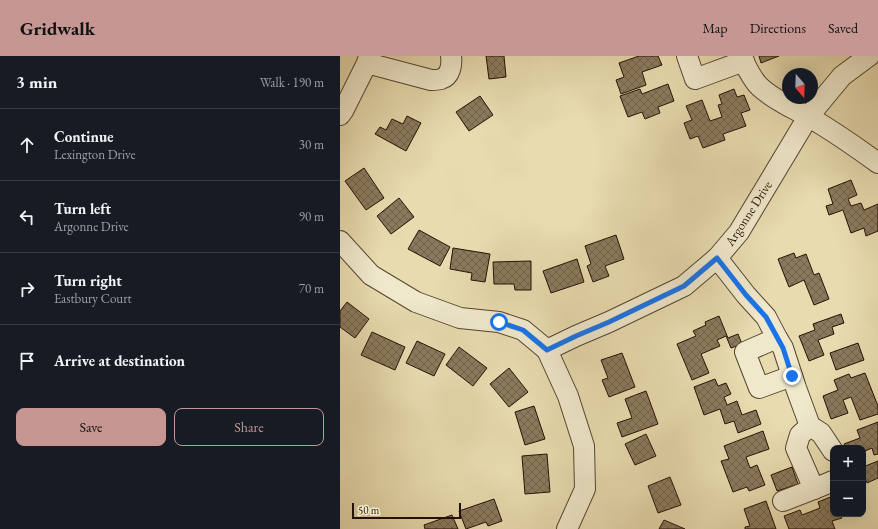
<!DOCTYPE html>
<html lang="en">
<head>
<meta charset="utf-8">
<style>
  body { margin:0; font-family:"EB Garamond",serif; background:#20242c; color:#f1f3f6 }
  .controls { position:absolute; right:12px; bottom:12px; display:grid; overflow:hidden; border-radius:8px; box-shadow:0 4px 16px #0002 }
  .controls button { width:36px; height:36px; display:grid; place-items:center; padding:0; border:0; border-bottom:1px solid #363941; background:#171b24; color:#f1f3f6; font:20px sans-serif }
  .compass { position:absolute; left:442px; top:12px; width:36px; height:36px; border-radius:50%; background:#171b24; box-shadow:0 4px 16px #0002; rotate:161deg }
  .scale { position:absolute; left:12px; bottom:10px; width:109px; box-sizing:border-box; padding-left:4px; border:2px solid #261105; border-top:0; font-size:11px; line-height:14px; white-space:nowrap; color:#261105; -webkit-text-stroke:3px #efe8cb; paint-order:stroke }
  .stop { position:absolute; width:12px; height:12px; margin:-9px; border:3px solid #1a73e8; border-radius:50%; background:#fff }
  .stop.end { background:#1a73e8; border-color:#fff; box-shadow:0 1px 4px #0008 }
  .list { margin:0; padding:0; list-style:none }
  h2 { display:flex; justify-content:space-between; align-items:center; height:52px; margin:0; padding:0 16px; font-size:17px }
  h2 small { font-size:13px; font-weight:400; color:#9ea1a6 }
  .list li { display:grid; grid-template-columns:26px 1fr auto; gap:12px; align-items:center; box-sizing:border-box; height:72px; padding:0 16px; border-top:1px solid #363941 }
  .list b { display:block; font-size:15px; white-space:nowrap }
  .list p { margin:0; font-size:13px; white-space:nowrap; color:#9ea1a6 }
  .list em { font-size:13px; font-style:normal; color:#9ea1a6 }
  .actions { display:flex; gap:8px; padding:12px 16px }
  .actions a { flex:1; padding:9px 0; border:1px solid #c59692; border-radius:8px; text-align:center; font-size:14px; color:#c59692 }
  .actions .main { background:#c59692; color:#111 }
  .icon { flex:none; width:22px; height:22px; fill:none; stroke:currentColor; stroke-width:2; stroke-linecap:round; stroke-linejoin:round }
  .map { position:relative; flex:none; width:538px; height:473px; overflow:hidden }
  header { display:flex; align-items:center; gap:24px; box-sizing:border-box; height:56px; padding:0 20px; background:#c59692; color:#111 }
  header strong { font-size:19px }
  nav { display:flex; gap:22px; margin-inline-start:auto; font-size:14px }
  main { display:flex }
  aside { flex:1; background:#171b24 }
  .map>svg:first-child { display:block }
</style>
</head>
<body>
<header>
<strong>Gridwalk</strong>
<nav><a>Map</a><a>Directions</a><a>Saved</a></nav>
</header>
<main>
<aside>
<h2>3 min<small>Walk · 190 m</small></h2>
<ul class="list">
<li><svg class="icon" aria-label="ahead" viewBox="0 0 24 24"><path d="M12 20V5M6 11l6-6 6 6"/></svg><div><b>Continue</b><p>Lexington Drive</p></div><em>30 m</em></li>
<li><svg class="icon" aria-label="left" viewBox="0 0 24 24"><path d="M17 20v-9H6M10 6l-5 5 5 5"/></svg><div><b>Turn left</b><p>Argonne Drive</p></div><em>90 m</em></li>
<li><svg class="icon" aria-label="right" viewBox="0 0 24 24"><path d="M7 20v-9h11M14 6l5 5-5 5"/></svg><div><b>Turn right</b><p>Eastbury Court</p></div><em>70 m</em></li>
<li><svg class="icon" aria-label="arrive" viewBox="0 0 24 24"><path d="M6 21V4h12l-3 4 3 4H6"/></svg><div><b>Arrive at destination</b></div></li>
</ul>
<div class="actions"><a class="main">Save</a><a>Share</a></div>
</aside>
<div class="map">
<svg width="538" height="473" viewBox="0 0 538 473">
  <defs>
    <pattern id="building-cross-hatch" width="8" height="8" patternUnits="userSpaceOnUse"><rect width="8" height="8" fill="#8a7a5d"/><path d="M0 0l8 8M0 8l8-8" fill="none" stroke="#71634b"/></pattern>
  </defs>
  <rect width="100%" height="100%" fill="#e7dbaf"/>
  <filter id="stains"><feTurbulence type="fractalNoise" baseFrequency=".005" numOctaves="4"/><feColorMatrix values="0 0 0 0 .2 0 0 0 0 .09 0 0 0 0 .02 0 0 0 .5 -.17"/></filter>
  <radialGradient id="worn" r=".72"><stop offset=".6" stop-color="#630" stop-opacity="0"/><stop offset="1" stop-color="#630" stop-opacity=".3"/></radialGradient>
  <g fill="url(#building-cross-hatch)" stroke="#261105">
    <polygon points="146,0 164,0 166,21 149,23"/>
    <polygon points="299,0 318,0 322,9 302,16 306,29 281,38 276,24 284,21 279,7"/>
    <polygon points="419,0 439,0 421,7"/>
    <polygon points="328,28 334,45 318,51 320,57 305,63 302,56 288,61 280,40 300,33 302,38"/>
    <polygon points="394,33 397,41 404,39 410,54 401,57 406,70 383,78 385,84 363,92 358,80 350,83 344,67 352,64 346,50 362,44 370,65 382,61 378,49 382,48 379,39"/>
    <polygon points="140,40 153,59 129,75 116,56"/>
    <polygon points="67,60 81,67 66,95 35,78 40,71 46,74 52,63 63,68"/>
    <polygon points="24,112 44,142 26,154 5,125"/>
    <polygon points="511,124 517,139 508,143 511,150 521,147 524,154 538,148 538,175 526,180 524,172 511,177 503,154 489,159 486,150 493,148 488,133"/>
    <polygon points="59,142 74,161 51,178 37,160"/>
    <polygon points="79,174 110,191 100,210 68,193"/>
    <polygon points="276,179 284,203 265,210 269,220 253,226 247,210 251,208 245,190"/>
    <polygon points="113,192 150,198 145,226 131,224 132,217 110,213"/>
    <polygon points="454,197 456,202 466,198 474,219 479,217 489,243 474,249 464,224 449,231 438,203"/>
    <polygon points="237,203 244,226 211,237 203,215"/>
    <polygon points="191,205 191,234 175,234 174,228 154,228 153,206"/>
    <polygon points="7,246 29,263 15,282 0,271 0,255"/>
    <polygon points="501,258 504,267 492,271 494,278 478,284 484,299 469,305 459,280 475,274 473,268"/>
    <polygon points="379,260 388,282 398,278 402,288 391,292 386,280 377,284 380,290 361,298 369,317 352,324 337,288 356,280 353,275 366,269 365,266"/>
    <polygon points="32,276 65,291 55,314 21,299"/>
    <polygon points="77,285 105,298 94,320 66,307"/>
    <polygon points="518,287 524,304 496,314 490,297"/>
    <polygon points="119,291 147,312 133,330 106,309"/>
    <polygon points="282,297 295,331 269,341 262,324 268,322 261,304"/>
    <polygon points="169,312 188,336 169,351 150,328"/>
    <polygon points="525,317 538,350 538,358 520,364 511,341 503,344 508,357 491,363 483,340 498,334 494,324 509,318 511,322"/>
    <polygon points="375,323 378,330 386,327 391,338 384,341 387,349 397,345 402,359 416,354 421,368 398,377 394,365 385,368 380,353 364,359 354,331"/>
    <polygon points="306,335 318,368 282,381 277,367 292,362 285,343"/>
    <polygon points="194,350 205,383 185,389 175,356"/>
    <polygon points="538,366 538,398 534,399 532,392 523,396 523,392 506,392 504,388 520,382 517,374"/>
    <polygon points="423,375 429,393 406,401 410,412 417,409 425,429 409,435 407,431 393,436 381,405 389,403 384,390"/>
    <polygon points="306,378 316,400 295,409 285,388"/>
    <polygon points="207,398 210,436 185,438 182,400"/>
    <polygon points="538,405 538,422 527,427 523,417 523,411"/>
    <polygon points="452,411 458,428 437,435 431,419"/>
    <polygon points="330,421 341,449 318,457 308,430"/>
    <polygon points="493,440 493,458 500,458 502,462 492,465 495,473 449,473 444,460 460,454 462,459 480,452 478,446"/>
    <polygon points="154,443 162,465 148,470 146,466 126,473 119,455"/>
    <polygon points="426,445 436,473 405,473 405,471 410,470 404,453"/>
    <polygon points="112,459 118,473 85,473 84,469"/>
    <polygon points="324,464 345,473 319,473"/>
  </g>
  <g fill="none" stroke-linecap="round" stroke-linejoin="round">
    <defs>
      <g id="minor">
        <polyline points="347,0 355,23 404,5"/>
        <path d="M 401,0 C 406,10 412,24 420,31 C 434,44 453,52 469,61 C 493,75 516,91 538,107"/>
        <path d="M 27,7 L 91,24 C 94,24 99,24 101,23 C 111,20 112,8 111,0"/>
        <polyline points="0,59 3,55 27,7 29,0"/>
        <polyline points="0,185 31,219 76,246 120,262 159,266 183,274 207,294 228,340 244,390 245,433 227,473"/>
        <polyline points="377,202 406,239 426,261 437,282 443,292 456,332 470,370 481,377 493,395"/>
        <polyline points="437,282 405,296 419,332 452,320"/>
        <polyline points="207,294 236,280 269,266 344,230 377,202 399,176 468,61 502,20 529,0"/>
        <polyline points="470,370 460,379 456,392 474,433 493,425"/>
        <polyline points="443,445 474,433"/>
      </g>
    </defs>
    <use href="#minor" stroke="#564430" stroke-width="22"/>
    <use href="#minor" stroke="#efe8cb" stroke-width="20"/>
  </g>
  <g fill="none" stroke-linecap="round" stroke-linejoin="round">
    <polyline stroke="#1a73e8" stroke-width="5" points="159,266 183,274 207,294 236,280 269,266 344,230 377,202 406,239 426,261 443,292 452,320"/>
  </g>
  <g text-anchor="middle" stroke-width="3" stroke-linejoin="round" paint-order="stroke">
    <g font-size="13" fill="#261105" stroke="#efe8cb">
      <text transform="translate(408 157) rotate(-57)" y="5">Argonne Drive</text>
    </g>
  </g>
  <rect width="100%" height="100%" filter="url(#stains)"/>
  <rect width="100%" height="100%" fill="url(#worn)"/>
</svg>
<div class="controls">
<button>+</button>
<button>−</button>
</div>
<svg class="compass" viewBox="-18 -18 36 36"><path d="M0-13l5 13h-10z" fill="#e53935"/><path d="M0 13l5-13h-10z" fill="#9ea1a6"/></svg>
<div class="scale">50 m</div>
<div class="stop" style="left:159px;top:266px"></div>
<div class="stop end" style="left:452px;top:320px"></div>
</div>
</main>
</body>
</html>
